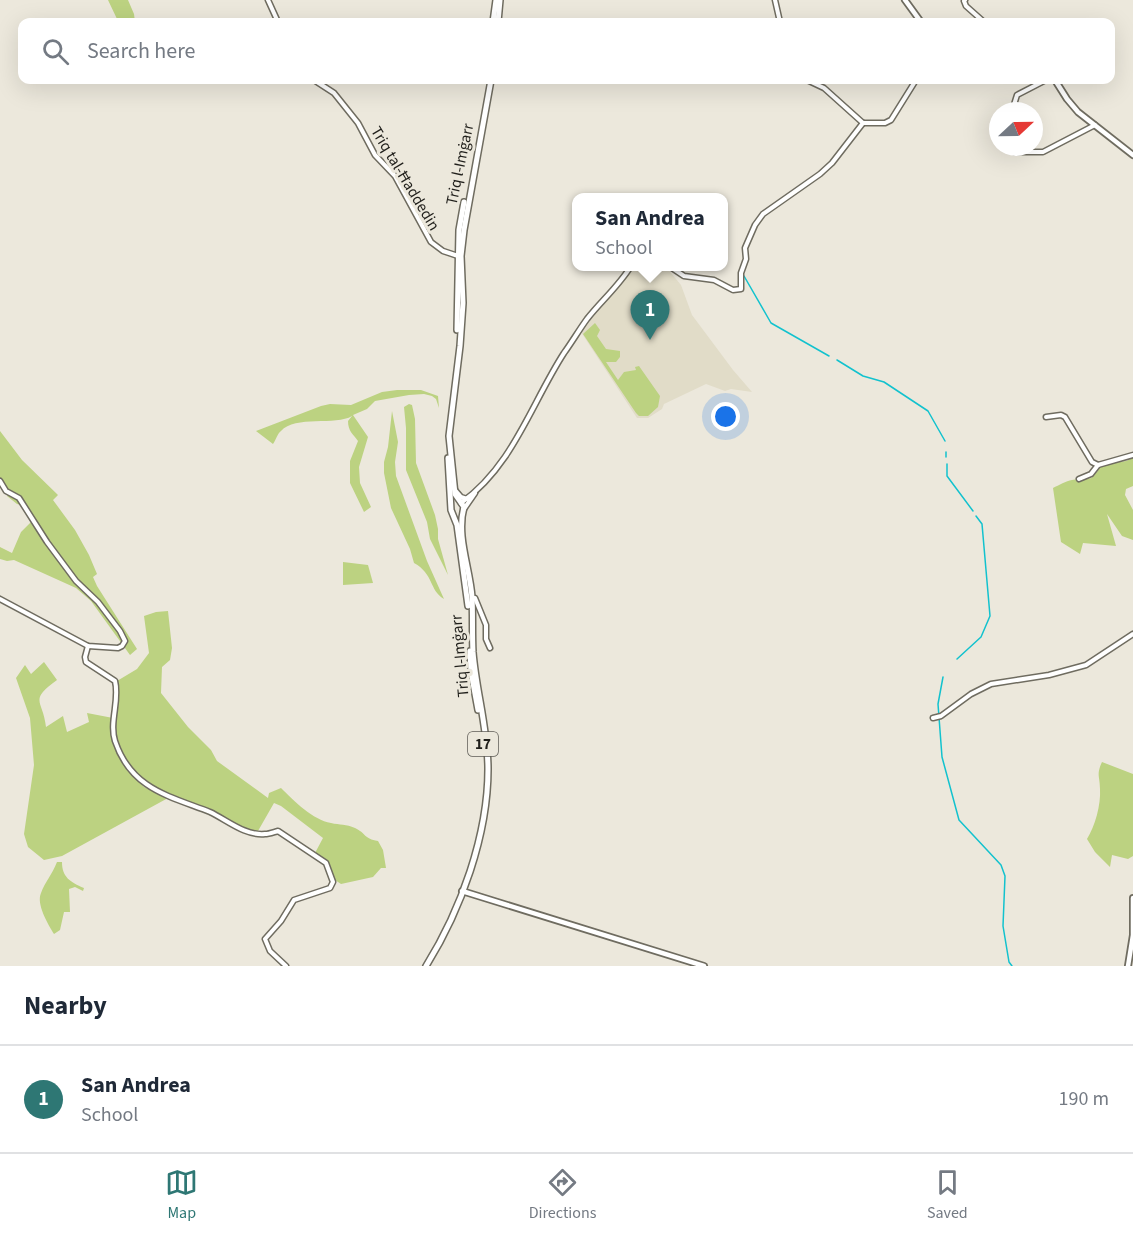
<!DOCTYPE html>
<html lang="en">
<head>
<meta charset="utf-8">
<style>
  body { margin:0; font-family:"Source Sans 3",sans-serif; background:#f2f2f3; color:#1f2937 }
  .compass { position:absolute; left:989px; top:102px; width:54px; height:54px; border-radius:50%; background:#fff; box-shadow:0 6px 24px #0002; rotate:68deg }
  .you { position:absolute; left:726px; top:417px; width:21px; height:21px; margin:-15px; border:4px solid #fff; border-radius:50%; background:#1a73e8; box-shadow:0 0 0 9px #1a73e833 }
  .badge { display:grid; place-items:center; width:39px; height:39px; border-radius:50%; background:#2e7774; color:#fff; font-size:20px; font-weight:700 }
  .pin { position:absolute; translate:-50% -50px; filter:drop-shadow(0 2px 3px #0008) }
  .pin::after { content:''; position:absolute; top:32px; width:21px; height:18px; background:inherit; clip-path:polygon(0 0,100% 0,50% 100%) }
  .popup { position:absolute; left:572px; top:193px; width:156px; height:78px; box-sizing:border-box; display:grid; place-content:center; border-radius:12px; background:#fff; filter:drop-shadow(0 2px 4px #0005); font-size:20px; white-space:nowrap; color:#747a83 }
  .popup b { font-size:22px; color:#1f2937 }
  .popup::after { content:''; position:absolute; left:50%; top:100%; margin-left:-12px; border:12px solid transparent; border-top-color:#fff }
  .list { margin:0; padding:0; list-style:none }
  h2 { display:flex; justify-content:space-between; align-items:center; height:78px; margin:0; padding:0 24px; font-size:26px }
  h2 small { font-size:20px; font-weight:400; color:#747a83 }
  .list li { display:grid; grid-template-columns:39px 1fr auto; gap:18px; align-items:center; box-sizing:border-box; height:108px; padding:0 24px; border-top:2px solid #e0e1e3 }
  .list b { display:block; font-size:22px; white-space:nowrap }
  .list p { margin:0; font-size:20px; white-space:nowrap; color:#747a83 }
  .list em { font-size:20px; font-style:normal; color:#747a83 }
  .icon { flex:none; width:33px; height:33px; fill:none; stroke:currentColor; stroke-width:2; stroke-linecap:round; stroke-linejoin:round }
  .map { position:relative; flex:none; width:1133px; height:966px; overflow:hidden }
  .search { position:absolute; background:#fff; box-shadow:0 6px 24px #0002; left:18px; right:18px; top:18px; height:66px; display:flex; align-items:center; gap:15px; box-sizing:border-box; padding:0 21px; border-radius:12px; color:#747a83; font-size:22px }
  .sheet { height:186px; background:#fff }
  nav { display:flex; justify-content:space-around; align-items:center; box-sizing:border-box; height:84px; border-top:2px solid #e0e1e3; background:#fff; font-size:16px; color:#747a83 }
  nav a { display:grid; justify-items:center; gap:3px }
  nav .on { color:#2e7774 }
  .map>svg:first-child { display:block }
</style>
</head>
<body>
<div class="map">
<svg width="1133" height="966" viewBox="0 0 1133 966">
  <rect width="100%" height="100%" fill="#ece8dc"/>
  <polygon fill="#e1dcc8" points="634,267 666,267 681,285 692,315 733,370 752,392 731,389 725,391 706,384 664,404 662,409 648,418 637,418 581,332"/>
  <g fill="#bcd281">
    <polygon points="108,0 128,0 134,14 135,22 115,22 117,19"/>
    <polygon points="595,323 600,330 597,336 606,349 620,351 620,357 616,362 606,362 618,380 624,372 636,370 635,367 639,366 660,396 658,407 648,416 639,416 636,413 583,334"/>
    <path d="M 397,390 L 421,390 L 438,396 L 439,408 L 436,399 L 432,396 L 424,394 L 409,395 L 375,401 L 367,409 L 353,415 L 368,437 L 359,467 L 360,483 L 371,507 L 364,512 L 350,483 L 350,461 L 358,441 C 353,434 348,431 348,421 L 352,416 C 336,426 295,415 281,431 C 277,434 276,440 273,444 L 256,431 L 321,406 L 330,404 L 351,405 L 382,392 Z"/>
    <polygon points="409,404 412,405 415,419 416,463 435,515 438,529 438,539 448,575 430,539 427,522 406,470 406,428 404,407"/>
    <path d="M 392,411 L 398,442 L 395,462 L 396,476 L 427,561 L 444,599 C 429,590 434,574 414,563 L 410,549 L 391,508 L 384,473 L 384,462 L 388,447 Z"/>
    <polygon points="0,431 22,460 58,495 53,500 75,530 89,555 97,574 93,577 97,586 137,649 130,655 91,601 76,588 14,560 7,561 0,559 0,547 12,553 21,532 32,521 21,505 17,504 7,496 9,493 4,492 0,485"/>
    <path d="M 1133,458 L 1133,486 L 1126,489 L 1125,495 L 1133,510 L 1133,540 L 1122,536 L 1107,514 L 1116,546 L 1083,543 L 1080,554 L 1061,542 L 1053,488 C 1059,485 1066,481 1072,480 C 1092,476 1087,486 1102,465 L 1126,461 Z"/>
    <polygon points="343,562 368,565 373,583 343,585"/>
    <path d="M 168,611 L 172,648 L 170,660 L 162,667 L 161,693 L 188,727 L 211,750 L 217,761 L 268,798 L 269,793 L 281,788 C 294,801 313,820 331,823 C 340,825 346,824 355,828 C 366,833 364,839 378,841 L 383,850 L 386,868 L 381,868 L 373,877 L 341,884 L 335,880 L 327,862 L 315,853 L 323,838 L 281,806 L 274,803 L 258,831 L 241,829 L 148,785 L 135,773 L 127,762 L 114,734 L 119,686 L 117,681 L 137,669 L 149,653 L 144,616 L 156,612 Z"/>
    <path d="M 44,662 L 57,680 C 28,701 43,699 46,727 L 63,716 L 67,732 L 89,722 L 87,713 L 113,718 L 112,738 L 123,761 L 144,787 L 168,798 L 62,856 L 44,860 L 28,847 L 24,834 L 34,765 L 30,718 L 16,678 L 25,665 L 31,674 Z"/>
    <path d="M 1102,762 L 1133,774 L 1133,856 L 1128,859 L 1112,855 L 1110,867 L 1095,852 L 1087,839 C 1095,826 1101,805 1100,789 C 1100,776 1096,775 1102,762 Z"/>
    <path d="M 57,862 L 62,862 C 62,877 70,882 84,888 L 83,891 L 75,887 L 69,889 L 70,912 L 64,912 L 60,930 L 54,934 C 48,924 36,904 41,893 C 45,882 52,875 57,862 Z"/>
  </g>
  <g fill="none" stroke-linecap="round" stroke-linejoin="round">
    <g stroke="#12c2ce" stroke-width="1.5">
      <polyline points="744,276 771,323 829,356"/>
      <polyline points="837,360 863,376 884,382 928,411 945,441"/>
      <polyline points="946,452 946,457"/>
      <polyline points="947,464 947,476 973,511"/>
      <polyline points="957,659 981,637 990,616 982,524 976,516"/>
      <polyline points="943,677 938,704 942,757 959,820 1001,865 1005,876 1003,926 1009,962 1012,966"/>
    </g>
    <defs>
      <g id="minor">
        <polyline points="268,0 278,22"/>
        <polyline points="775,0 780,22"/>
        <polyline points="965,0 964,1 966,6 984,22"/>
        <polyline points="314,80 334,93 358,123 375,155 395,176 431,242 443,251 458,256"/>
        <polyline points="807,80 824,88 863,123"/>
        <polyline points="1012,111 1017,95 1046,80"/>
        <polyline points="863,123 885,123 891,120 916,80"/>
        <polyline points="1005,147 1008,150 1014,152 1043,152 1095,125"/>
        <polyline points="669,266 684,276 714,280 733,290 741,289 741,273 746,259 745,248 755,225 763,214 820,174 832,163 863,123"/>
        <polyline points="1046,417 1061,415 1065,417 1092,462 1098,465"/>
        <polyline points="1079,479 1091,474 1098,465 1133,455"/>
        <polyline points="0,481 6,491 19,498 47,542 76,581 98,602 120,631 125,641 122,646 118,648 88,646 0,599"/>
        <polyline points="455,490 461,497 467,499"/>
        <path d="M 461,503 C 513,466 531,404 564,353 C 572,342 579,330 587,319 C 601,301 619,286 631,266"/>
        <polyline points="464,509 475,493"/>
        <polyline points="472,598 475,598 486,625 486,639 490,648"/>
        <path d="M 88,646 L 85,657 L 86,662 L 115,681 C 120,700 109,722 115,741 C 131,789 169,796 210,812 C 227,820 245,836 265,834 C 269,834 274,832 278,831 L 326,863 L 333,882 L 330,888 L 294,900 L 281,921 L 265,939 L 270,951 L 286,966"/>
        <polyline points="933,718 941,716 971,694 991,684 1049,675 1086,665 1133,634"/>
      </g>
      <g id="tertiary">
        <polyline points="905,0 921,22"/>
        <polyline points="1055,80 1067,99 1078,112 1133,155"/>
        <polyline points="462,891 704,966"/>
        <polyline points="1128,966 1133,935 1133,898"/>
      </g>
      <g id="primary">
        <polyline points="493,22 496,0"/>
        <polyline points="498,22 500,0"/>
        <polyline points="457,330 459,230 464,202"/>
        <polyline points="448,458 451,510 457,525 468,606"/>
        <polyline points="470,651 471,672 478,710"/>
        <path d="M 426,966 C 461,910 488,835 488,769 C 488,729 476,691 473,652 C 472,633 473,615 472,597 C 470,568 456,536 464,507 L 455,494 L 449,436 L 460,346 L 463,303 L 461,256 L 464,230 L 491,80"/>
      </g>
    </defs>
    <use href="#minor" stroke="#6f6c60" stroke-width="7"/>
    <use href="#tertiary" stroke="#6f6c60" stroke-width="8"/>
    <use href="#primary" stroke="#6f6c60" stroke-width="8"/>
    <use href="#minor" stroke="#fff" stroke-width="4"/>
    <use href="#tertiary" stroke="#fff" stroke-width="4.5"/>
    <use href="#primary" stroke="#fff" stroke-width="5"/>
  </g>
  <g text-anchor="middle" stroke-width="6" stroke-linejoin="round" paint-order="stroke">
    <rect fill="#ece8dc" stroke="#5d5b55" stroke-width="1.5" x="468" y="732" width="30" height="24" rx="4.5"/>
    <g font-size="15" font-weight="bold" fill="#201f1b">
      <text x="483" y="749">17</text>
    </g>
    <g font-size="16" fill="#201f1b" stroke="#ece8dc">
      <text transform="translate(459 164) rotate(-78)" y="6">Triq l-Imġarr</text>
      <text transform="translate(406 178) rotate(59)" y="6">Triq tal-Ħaddedin</text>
      <text transform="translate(459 656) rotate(-95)" y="6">Triq l-Imġarr</text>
    </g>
  </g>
</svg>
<svg class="compass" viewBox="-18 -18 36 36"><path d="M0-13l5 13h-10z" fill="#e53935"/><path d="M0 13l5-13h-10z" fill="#747a83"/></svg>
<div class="you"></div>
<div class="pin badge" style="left:650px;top:340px">1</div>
<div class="popup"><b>San Andrea</b>School</div>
<div class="search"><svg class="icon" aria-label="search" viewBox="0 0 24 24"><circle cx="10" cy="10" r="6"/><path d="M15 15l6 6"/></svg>Search here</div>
</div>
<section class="sheet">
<h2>Nearby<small></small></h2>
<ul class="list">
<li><span class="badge">1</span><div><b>San Andrea</b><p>School</p></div><em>190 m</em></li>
</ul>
</section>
<nav>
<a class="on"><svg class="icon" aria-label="map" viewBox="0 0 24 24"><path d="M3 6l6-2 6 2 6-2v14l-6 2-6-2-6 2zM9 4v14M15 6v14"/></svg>Map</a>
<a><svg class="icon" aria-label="directions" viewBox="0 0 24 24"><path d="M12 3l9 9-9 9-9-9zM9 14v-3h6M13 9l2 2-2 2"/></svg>Directions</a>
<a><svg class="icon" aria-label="saved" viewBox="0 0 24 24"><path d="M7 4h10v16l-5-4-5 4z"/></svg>Saved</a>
</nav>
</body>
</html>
